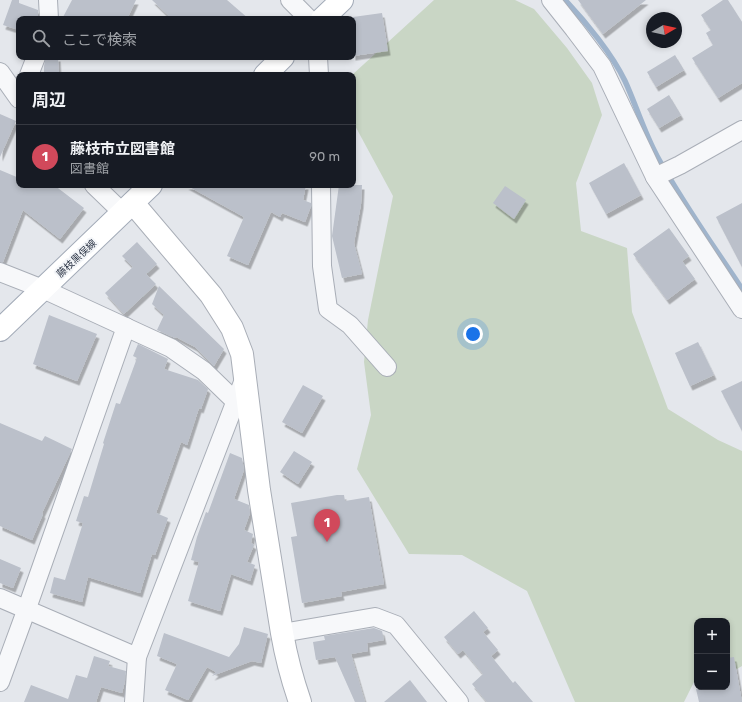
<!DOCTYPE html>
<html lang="ja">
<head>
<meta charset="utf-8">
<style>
  body { margin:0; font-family:Rubik,"Noto Sans JP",sans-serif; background:#242831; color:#f1f3f6 }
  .controls { position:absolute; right:12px; bottom:12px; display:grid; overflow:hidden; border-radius:8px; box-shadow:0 2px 6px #0003 }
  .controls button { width:36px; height:36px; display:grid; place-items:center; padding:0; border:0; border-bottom:1px solid #363941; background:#171b24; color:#f1f3f6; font:20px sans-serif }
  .compass { position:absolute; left:646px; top:12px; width:36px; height:36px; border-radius:50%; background:#171b24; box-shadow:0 2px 6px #0003; rotate:81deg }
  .you { position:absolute; left:473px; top:334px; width:14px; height:14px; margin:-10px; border:3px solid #fff; border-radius:50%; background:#1a73e8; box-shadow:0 0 0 6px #1a73e833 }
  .badge { display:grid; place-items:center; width:26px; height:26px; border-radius:50%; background:#d1495b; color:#fff; font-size:13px; font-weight:700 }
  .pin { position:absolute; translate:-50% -33px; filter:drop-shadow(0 1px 2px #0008) }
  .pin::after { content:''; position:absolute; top:21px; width:14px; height:12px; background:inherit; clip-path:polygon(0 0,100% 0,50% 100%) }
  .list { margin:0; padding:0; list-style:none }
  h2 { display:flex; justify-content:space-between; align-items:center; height:52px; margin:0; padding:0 16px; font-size:17px }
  h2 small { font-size:13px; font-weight:400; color:#9ea1a6 }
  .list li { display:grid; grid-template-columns:26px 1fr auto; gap:12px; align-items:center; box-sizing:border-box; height:64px; padding:0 16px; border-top:1px solid #363941 }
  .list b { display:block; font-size:15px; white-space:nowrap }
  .list p { margin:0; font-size:13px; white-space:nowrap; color:#9ea1a6 }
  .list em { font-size:13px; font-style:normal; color:#9ea1a6 }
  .icon { flex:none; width:22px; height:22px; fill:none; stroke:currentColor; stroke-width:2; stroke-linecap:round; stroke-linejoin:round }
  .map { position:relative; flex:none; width:742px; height:702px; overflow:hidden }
  .search { position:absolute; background:#171b24; box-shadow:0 2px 6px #0003; left:16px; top:16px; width:340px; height:44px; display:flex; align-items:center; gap:10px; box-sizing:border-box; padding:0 14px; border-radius:8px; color:#9ea1a6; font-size:15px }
  .panel { position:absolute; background:#171b24; box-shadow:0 2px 6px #0003; left:16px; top:72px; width:340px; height:116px; border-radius:8px }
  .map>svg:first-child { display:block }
</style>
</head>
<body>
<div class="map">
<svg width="742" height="702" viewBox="0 0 742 702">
  <defs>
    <filter id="shadow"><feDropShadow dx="2.5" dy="4.5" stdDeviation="0" flood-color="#0004"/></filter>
  </defs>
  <rect width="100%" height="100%" fill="#e4e7ec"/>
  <polygon fill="#c9d6c5" points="434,0 515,0 534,9 567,48 592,83 602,115 576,183 581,231 627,248 632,312 668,409 718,440 742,451 742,666 727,675 727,621 697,621 697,678 696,678 684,702 575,702 527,591 462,555 409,554 357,469 371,415 364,362 368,320 393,196 353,122 352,75"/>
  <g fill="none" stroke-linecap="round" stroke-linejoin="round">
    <path stroke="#9fb4cc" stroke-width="5.5" d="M 565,0 C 586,22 612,54 625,81 C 636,105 644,132 657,156 C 682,202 713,245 742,289"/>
  </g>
  <g fill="#bbc0ca" filter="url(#shadow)">
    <polygon points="12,0 19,0 19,3 38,10 38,19 19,19 19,30 3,25"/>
    <polygon points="72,0 136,0 127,19 62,19"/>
    <polygon points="152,0 227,0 249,19 172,19"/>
    <polygon points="578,0 646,0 603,34"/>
    <polygon points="723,0 728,0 742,22 742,83 718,98 692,58 713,45 706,33 711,30 701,15"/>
    <polygon points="382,13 388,51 353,56 353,17"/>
    <polygon points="675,55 684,70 656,87 647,72"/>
    <polygon points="46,57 58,57 59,75 44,75 44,66"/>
    <polygon points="669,95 681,115 659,128 647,109"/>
    <polygon points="0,114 16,121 0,157"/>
    <polygon points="624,163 641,195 606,214 589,183"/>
    <polygon points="0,170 19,178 19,185 54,185 84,208 60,239 23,210 3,262 0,262"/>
    <polygon points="186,185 306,185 303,200 311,203 311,206 305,222 282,213 280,217 271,212 248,265 227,256 244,217"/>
    <polygon points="339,185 362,185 361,204 354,243 362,274 342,278 332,236"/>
    <polygon points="505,186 526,200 514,219 493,203"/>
    <polygon points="742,203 742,267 716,217"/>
    <polygon points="669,228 689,256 682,261 695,279 667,300 633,254"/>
    <polygon points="137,242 157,264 146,274 156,284 124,314 105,293 133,267 122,256"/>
    <polygon points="159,286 224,349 214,366 195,347 176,337 175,338 157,330 164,315 152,304"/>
    <polygon points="49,315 97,334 77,381 33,364"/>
    <polygon points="698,342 714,375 690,386 675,353"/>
    <polygon points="138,344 168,359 164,369 198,380 208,389 201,409 199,408 187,445 181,442 156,513 168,518 155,555 152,554 140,593 88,577 82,602 50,593 54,577 65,580 83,523 76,521 84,496 88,497 104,444 103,443 116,403 120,404 137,358 133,356"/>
    <polygon points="742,381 742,431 721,391"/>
    <polygon points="303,385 323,396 302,433 282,422"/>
    <polygon points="0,423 42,441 45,436 72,449 42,513 43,514 32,540 0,526"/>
    <polygon points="294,451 312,462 298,484 280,472"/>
    <polygon points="230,453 242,458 244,470 234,499 249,505 250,513 244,530 253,534 251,543 254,545 247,562 255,565 250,581 231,574 220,611 188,601 199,562 191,560 197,537 206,512 208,513"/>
    <polygon points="337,495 344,495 345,501 369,497 384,584 341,592 342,596 302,603 291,537 297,536 291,503"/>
    <polygon points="0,559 21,568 13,588 0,583"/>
    <polygon points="474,611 488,628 483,632 498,650 491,656 513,683 515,681 533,702 487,702 472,684 483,674 463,650 458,654 444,637"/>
    <polygon points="244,627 268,634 261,663 252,661 212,676 216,672 207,667 188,700 165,690 177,664 157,656 164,633 229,657 239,644"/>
    <polygon points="374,628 382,631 384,640 367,643 368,651 351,654 365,702 355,702 335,657 316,660 313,642 325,640 324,636"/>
    <polygon points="94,656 110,661 108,666 126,671 125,681 122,693 101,687 96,702 24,702 31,685 68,699 76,675 87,678"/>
    <polygon points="734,657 742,702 699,702 696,689 705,687 727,687 727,658"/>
    <polygon points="410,680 427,702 384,702"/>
  </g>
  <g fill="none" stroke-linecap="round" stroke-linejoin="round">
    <defs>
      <g id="street">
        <polyline points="48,0 49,19"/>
        <polyline points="290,0 309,19"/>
        <polyline points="551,0 574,29 602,66 655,177 742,309"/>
        <polyline points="318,57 319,75"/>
        <polyline points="0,72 19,99"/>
        <polyline points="29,75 36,57"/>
        <polyline points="655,177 680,165 742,130"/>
        <polyline points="94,185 123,213"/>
        <polyline points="321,185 322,266 328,309 350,325 387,367"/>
        <polyline points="0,272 43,289 171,348 204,371 235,401"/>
        <polyline points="0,598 137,657"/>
        <polyline points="282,633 375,617 396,625 459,702"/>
        <polyline points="0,682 26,611 126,327"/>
        <polyline points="134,702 137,657 245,377"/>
      </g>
      <path id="secondary" d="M 133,203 L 211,295 L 232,328 L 242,354 L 259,490 L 282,633 C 286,656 292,679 300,702"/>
      <g id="primary">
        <polyline points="322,19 342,0"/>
        <polyline points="265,75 283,57"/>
        <polyline points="0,330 151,185"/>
      </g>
    </defs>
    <use href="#street" stroke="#a9aeb7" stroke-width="20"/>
    <use href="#secondary" stroke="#a9aeb7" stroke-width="24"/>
    <use href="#primary" stroke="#a3abb8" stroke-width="24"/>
    <use href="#street" stroke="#f7f8fa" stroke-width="18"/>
    <use href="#secondary" stroke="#fff" stroke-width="22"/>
    <use href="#primary" stroke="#fff" stroke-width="22"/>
  </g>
  <g text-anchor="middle" stroke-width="4" stroke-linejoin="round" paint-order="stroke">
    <g font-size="10" fill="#2b3445" stroke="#f4f6f9">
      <text transform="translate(76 258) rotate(-43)" y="4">藤枝黒俣線</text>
    </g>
  </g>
</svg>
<div class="controls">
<button>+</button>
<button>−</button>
</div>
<svg class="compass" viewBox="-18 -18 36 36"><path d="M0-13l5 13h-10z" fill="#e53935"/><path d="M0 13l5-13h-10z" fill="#9ea1a6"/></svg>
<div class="you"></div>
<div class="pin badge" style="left:327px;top:542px">1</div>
<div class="search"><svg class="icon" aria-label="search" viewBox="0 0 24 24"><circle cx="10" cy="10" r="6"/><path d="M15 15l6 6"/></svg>ここで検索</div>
<section class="panel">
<h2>周辺<small></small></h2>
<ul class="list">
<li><span class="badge">1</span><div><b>藤枝市立図書館</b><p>図書館</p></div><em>90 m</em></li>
</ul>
</section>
</div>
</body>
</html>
